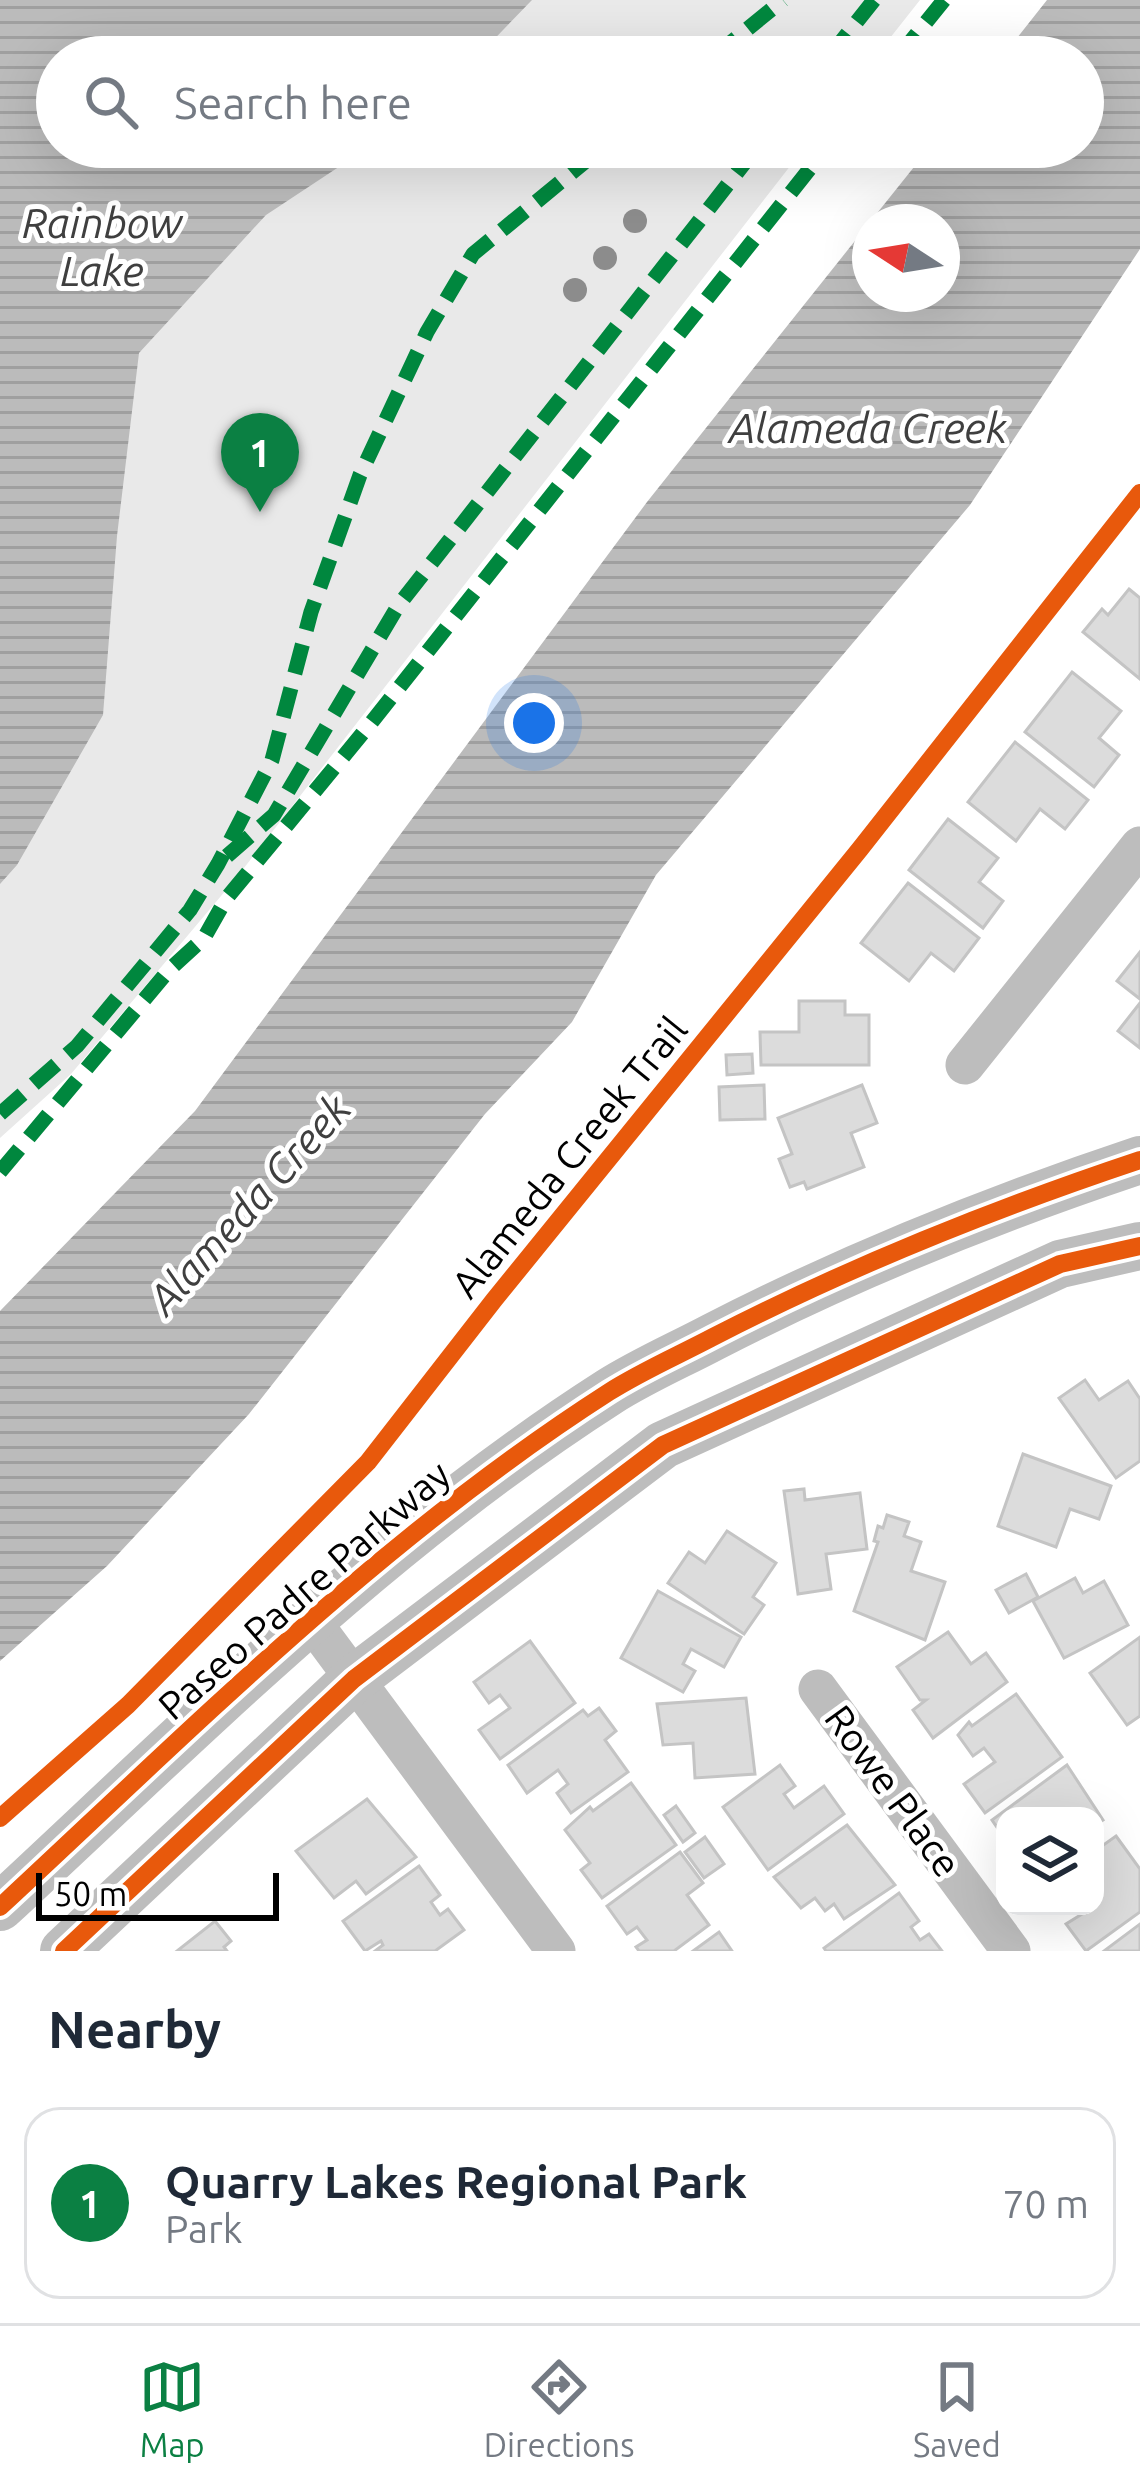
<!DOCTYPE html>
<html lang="en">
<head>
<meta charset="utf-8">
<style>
  body { margin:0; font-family:Ubuntu,sans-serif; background:#f2f2f3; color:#1f2937 }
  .controls { position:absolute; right:36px; bottom:36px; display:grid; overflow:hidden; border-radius:24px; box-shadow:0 12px 48px #0002 }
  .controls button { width:108px; height:108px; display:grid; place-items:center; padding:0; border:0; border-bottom:3px solid #e0e1e3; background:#fff; color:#1f2937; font:60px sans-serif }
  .compass { position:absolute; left:852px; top:204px; width:108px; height:108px; border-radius:50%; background:#fff; box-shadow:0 12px 48px #0002; rotate:282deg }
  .scale { position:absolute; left:36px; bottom:30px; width:243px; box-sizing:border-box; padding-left:12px; border:6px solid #000; border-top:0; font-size:33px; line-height:42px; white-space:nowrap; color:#000; -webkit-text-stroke:9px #fff; paint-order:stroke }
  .you { position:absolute; left:534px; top:723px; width:42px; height:42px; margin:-30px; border:9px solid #fff; border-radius:50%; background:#1a73e8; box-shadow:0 0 0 18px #1a73e833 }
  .badge { display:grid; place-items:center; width:78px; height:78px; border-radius:50%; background:#0b8043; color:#fff; font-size:39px; font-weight:700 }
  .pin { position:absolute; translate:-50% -99px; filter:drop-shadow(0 3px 6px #0008) }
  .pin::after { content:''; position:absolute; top:63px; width:42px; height:36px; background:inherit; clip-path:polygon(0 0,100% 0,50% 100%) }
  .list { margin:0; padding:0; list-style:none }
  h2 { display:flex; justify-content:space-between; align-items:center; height:156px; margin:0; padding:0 48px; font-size:51px }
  h2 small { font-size:39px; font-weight:400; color:#747a83 }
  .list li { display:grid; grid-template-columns:78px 1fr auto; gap:36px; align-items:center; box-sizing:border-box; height:192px; margin:0 24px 24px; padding:0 24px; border:3px solid #e0e1e3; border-radius:36px }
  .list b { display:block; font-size:45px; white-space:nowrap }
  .list p { margin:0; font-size:39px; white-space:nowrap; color:#747a83 }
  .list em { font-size:39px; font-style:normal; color:#747a83 }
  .icon { flex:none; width:66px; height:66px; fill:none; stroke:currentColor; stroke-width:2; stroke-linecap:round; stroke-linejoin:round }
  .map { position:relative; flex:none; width:1140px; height:1951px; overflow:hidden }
  .search { position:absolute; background:#fff; box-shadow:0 12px 48px #0002; left:36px; right:36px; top:36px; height:132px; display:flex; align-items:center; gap:30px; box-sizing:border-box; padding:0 42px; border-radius:66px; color:#747a83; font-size:45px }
  .sheet { height:372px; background:#fff }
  nav { display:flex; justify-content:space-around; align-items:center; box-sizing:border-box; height:168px; border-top:3px solid #e0e1e3; background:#fff; font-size:33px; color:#747a83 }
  nav a { display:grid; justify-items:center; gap:6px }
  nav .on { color:#0b8043 }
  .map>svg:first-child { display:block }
</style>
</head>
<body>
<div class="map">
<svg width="1140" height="1951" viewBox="0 0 1140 1951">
  <defs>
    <pattern id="water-rules" width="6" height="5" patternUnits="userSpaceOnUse" patternTransform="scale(3)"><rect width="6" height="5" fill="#bbb"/><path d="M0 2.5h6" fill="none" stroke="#9f9f9f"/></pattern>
  </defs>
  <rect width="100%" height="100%" fill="#fff"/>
  <polygon fill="#e9e9e9" points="0,0 920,0 875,57 57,57 57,147 805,147 237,877 71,1074 0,1138"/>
  <g fill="url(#water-rules)">
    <polygon points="0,0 532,0 477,57 57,57 57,147 369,147 266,215 139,353 117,536 103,715 17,865 0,884"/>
    <polygon points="1047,0 1140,0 1140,249 970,505 656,875 572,1022 485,1114 249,1414 107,1566 0,1661 0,1311 195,1111 647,502 870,222 870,294 942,294 942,222 870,222 930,147 1083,147 1083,57 1002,57"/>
  </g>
  <g fill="#dcdcdc" stroke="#c4c4c4" stroke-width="3">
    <polygon points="1129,589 1140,598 1140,679 1083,632 1102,609 1108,615"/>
    <polygon points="1072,672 1121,711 1099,738 1119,755 1094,787 1025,732"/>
    <polygon points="1015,742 1088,800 1065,829 1040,809 1016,841 968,802"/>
    <polygon points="948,819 998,858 979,882 1003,901 983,928 909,870"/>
    <polygon points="908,883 979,938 954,971 931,953 909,981 861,943"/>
    <polygon points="1140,952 1140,999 1117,981"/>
    <polygon points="799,1001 845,1001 845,1015 869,1015 869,1065 761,1065 760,1032 799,1032"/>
    <polygon points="1140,1003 1140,1048 1118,1031"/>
    <polygon points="752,1054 753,1073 727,1075 726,1055"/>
    <polygon points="764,1085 765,1119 720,1120 719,1087"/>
    <polygon points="862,1085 877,1123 851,1133 864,1167 807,1189 804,1182 790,1187 779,1159 792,1154 778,1118"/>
    <polygon points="1085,1380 1099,1400 1128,1381 1140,1399 1140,1461 1116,1478 1059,1398"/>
    <polygon points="1023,1454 1111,1486 1099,1519 1070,1509 1056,1547 998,1526"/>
    <polygon points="804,1489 805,1500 860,1493 867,1549 826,1554 831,1589 798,1594 784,1491"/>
    <polygon points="887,1515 909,1522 904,1536 921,1542 911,1571 945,1582 925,1640 854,1611 878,1542 874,1541 878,1526 883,1528"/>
    <polygon points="727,1531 776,1563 753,1597 764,1605 744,1634 668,1583 689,1552 705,1563"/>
    <polygon points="1026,1574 1038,1597 1009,1613 996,1590"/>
    <polygon points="1075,1578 1083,1593 1104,1581 1128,1625 1064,1658 1033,1601"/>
    <polygon points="658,1591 741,1637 724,1667 691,1649 683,1664 695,1671 683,1692 621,1658"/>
    <polygon points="948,1632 971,1664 986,1653 1007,1682 933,1738 913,1710 926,1700 920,1700 897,1667"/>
    <polygon points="1140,1637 1140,1716 1127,1725 1090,1673"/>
    <polygon points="530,1641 575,1703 500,1759 479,1730 510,1708 500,1695 489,1703 474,1682"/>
    <polygon points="1016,1694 1062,1757 985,1813 964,1784 995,1762 984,1748 973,1756 958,1735 969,1722 972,1726"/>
    <polygon points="746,1698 755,1774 695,1778 693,1743 663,1745 657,1704"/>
    <polygon points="599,1708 616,1731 605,1740 628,1772 571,1813 557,1793 568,1784 558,1770 527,1793 508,1765 583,1710 588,1716"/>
    <polygon points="780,1765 795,1786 784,1794 794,1808 824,1786 844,1814 768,1870 723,1807"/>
    <polygon points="1067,1765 1103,1820 1095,1825 1095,1816 1005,1816 1005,1839 992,1820"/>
    <polygon points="631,1783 676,1845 602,1898 581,1870 590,1863 565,1830 590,1807 593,1811"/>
    <polygon points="367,1799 416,1857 366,1894 356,1881 334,1898 296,1851"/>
    <polygon points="676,1806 695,1833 683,1842 664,1815"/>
    <polygon points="847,1825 895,1885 844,1919 834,1904 825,1911 815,1898 801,1908 774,1877"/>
    <polygon points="1116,1836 1140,1869 1140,1912 1086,1951 1066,1924 1095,1906 1095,1851"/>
    <polygon points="705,1837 724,1864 704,1878 685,1852"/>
    <polygon points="680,1852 703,1883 687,1895 709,1925 674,1951 639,1951 636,1947 647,1940 637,1927 627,1934 607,1906"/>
    <polygon points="419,1866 440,1895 431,1902 440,1915 448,1909 464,1930 435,1951 375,1951 383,1945 381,1941 365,1951 343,1921"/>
    <polygon points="899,1893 919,1921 911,1927 920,1940 929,1934 942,1951 826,1951 824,1948"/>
    <polygon points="215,1921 231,1941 224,1947 227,1951 177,1951"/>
    <polygon points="1140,1924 1140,1951 1104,1951"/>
    <polygon points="719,1932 732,1951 693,1951"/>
  </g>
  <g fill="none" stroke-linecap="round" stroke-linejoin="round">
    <polyline stroke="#b8b8b8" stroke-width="6" stroke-dasharray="3 6" stroke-linecap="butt" points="0,1818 128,1705 368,1462 494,1300 860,849 1140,493"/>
    <g stroke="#bdbdbd" stroke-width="39">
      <polyline points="965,1065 1140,846"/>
      <polyline points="310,1619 556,1951"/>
      <polyline points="818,1689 1011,1951"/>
    </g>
    <g stroke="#bdbdbd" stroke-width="48">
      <path d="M 0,1907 C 195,1726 384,1536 609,1392 C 642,1371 679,1355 713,1337 C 851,1266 993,1209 1140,1160"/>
      <polyline points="64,1951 354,1679 663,1445 1060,1264 1140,1246"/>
    </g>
    <g stroke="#00873e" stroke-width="15" stroke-dasharray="30 15" stroke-linecap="butt">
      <polyline points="713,57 783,0"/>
      <polyline points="829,57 874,0"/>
      <polyline points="898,57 944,0"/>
      <polyline points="227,856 274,815 398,606 757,147"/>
      <polyline points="0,1114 77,1046 190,910 218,864 272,760 311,612 360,475 427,332 473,254 603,147"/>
      <polyline points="0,1172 169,970 204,938 226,899 371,723 827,147"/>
    </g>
    <defs>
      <g id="cycleway">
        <polyline points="0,1818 128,1705 368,1462 494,1300 860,849 1140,493"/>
        <path d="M 0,1907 C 195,1726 384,1536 609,1392 C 642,1371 679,1355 713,1337 C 851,1266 993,1209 1140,1160"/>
        <polyline points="64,1951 354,1679 663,1445 1060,1264 1140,1246"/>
      </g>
    </defs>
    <use href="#cycleway" stroke="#fff" stroke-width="26"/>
    <use href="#cycleway" stroke="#e8590c" stroke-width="18"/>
  </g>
  <g fill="#8c8c8c">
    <circle cx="635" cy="221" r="12"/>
    <circle cx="605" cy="258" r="12"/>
    <circle cx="575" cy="290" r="12"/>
  </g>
  <g text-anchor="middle" stroke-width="10" stroke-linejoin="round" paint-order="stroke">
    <g font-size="39" fill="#000" stroke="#fff">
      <text transform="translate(569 1157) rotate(-51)" y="14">Alameda Creek Trail</text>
      <text transform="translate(304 1590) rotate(-41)" y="14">Paseo Padre Parkway</text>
      <text transform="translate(893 1791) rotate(54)" y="14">Rowe Place</text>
    </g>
    <g font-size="42" font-style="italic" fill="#3f3f3f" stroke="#fff">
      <text x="102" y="238">Rainbow<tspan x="102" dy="48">Lake</tspan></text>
      <text x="868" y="443">Alameda Creek</text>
      <text transform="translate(249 1204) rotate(-48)" y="15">Alameda Creek</text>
    </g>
  </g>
</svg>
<div class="controls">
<button><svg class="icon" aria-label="layers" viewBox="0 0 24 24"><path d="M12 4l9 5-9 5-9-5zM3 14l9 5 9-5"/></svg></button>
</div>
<svg class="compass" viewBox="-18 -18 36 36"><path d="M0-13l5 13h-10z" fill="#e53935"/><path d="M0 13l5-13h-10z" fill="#747a83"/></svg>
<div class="scale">50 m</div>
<div class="you"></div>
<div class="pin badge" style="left:260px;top:512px">1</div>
<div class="search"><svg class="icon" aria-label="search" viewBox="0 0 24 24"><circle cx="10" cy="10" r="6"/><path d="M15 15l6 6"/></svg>Search here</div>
</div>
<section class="sheet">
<h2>Nearby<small></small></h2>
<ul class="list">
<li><span class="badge">1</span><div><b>Quarry Lakes Regional Park</b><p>Park</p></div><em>70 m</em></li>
</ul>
</section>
<nav>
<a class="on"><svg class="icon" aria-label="map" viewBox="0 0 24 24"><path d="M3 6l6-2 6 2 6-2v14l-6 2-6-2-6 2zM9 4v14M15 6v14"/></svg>Map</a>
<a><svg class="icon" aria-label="directions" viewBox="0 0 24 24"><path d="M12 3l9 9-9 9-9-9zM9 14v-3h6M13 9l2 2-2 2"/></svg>Directions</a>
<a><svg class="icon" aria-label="saved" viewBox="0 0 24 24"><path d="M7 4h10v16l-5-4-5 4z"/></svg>Saved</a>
</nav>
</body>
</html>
